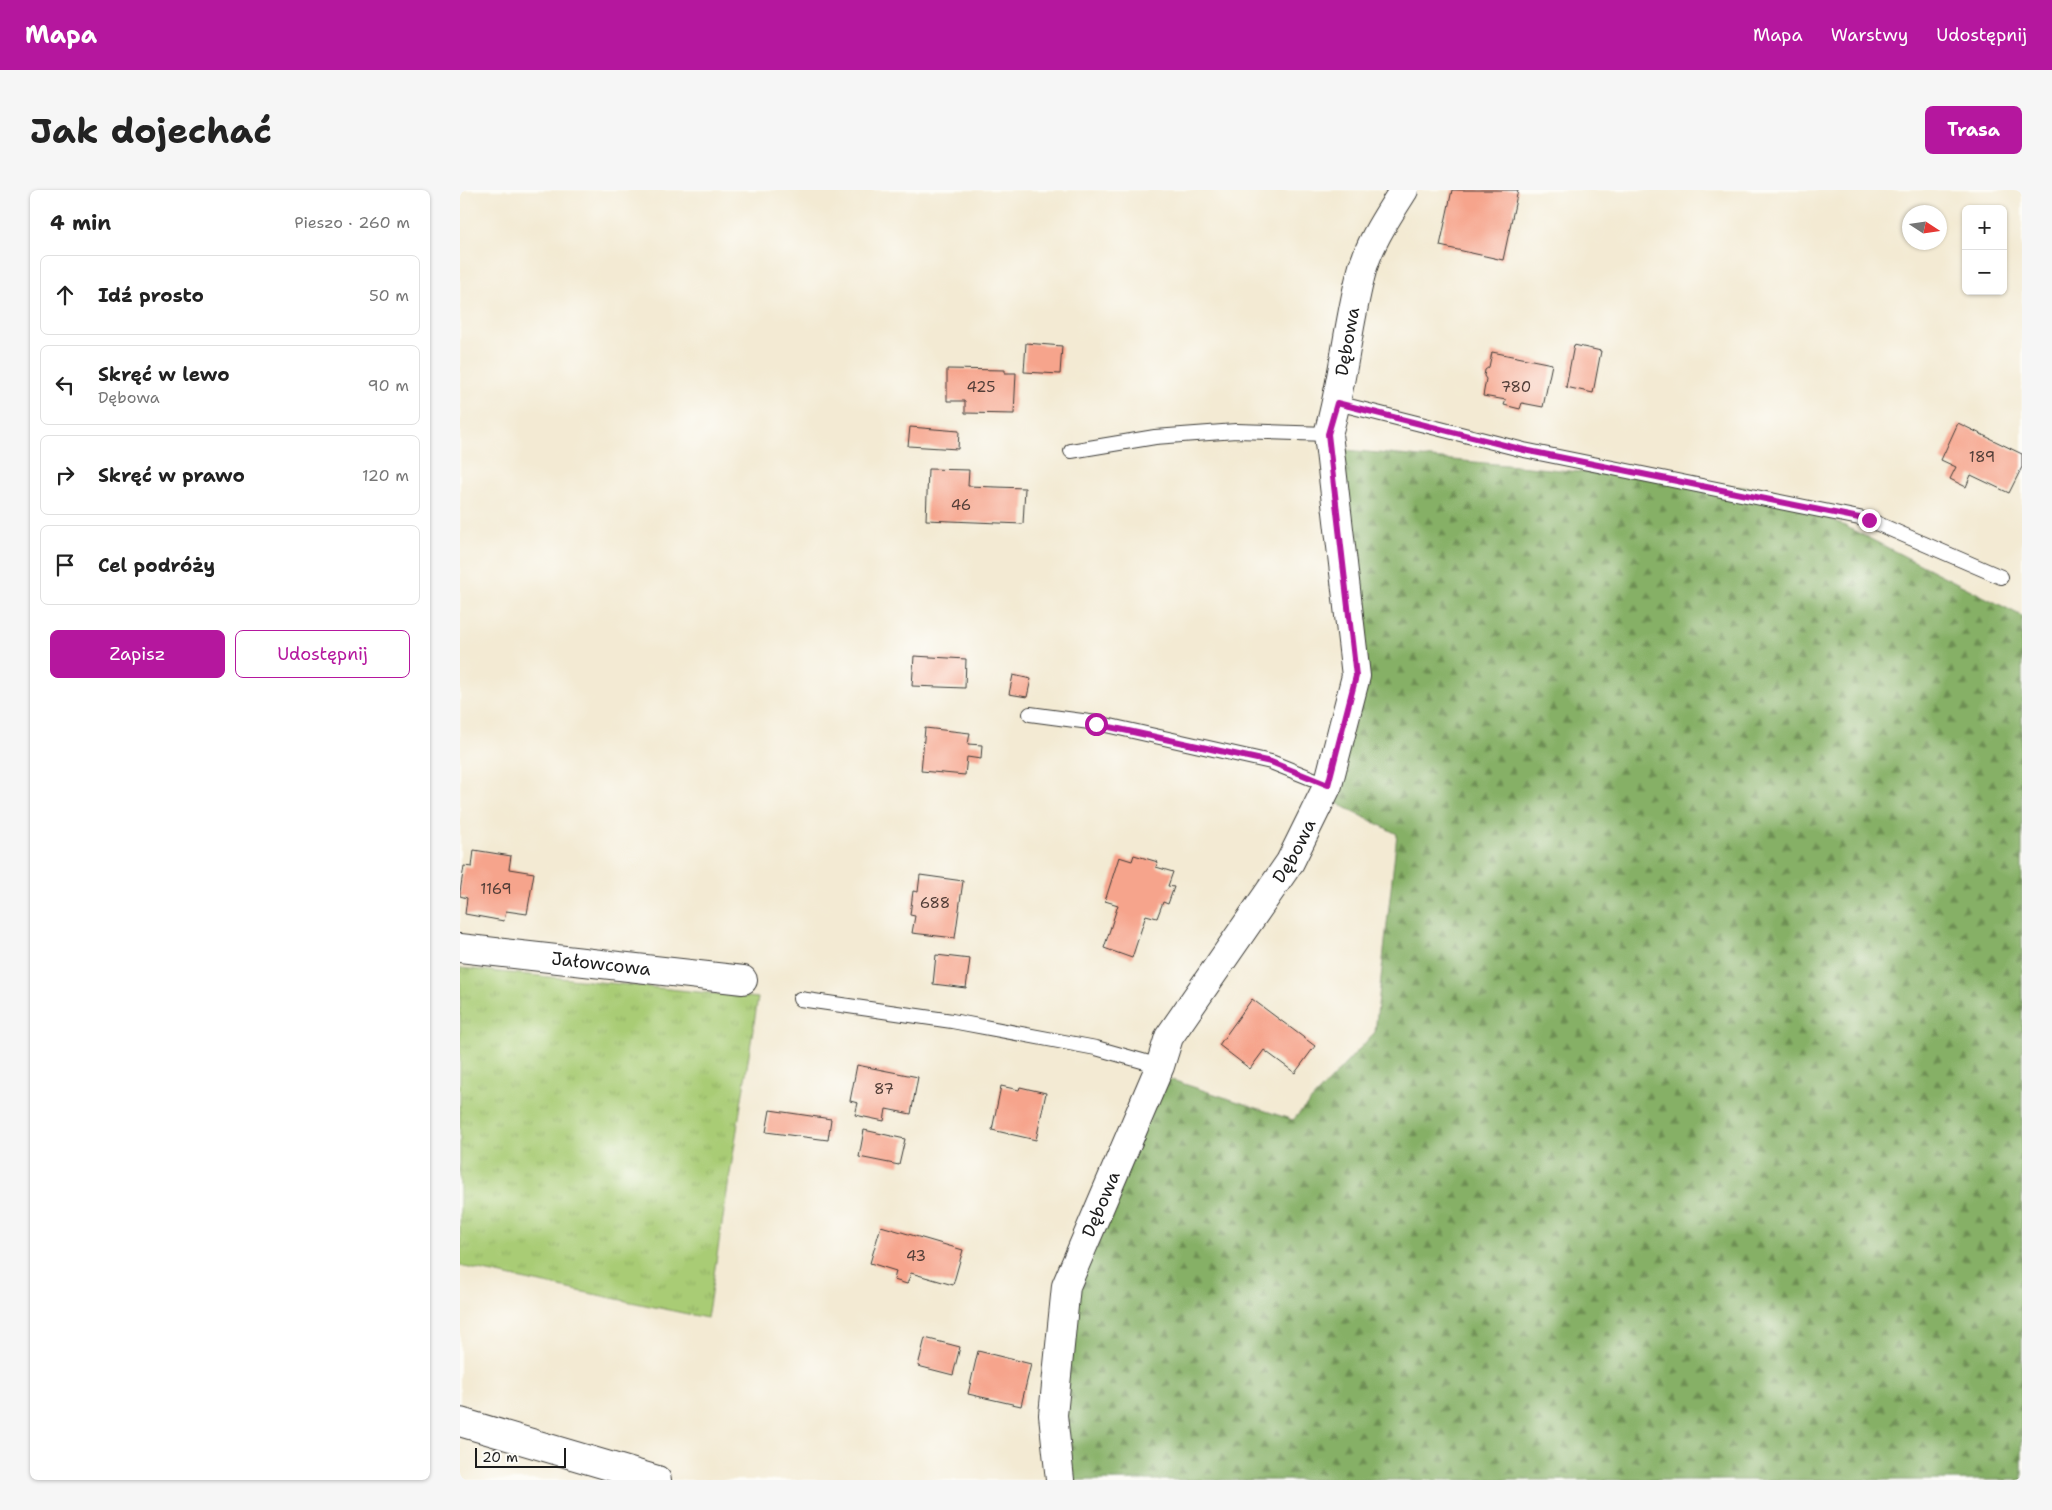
<!DOCTYPE html>
<html lang="pl">
<head>
<meta charset="utf-8">
<style>
  body { margin:0; font-family:"Shantell Sans",sans-serif; background:#f6f6f6; color:#222 }
  .controls { position:absolute; right:15px; top:15px; display:grid; overflow:hidden; border-radius:8px; box-shadow:0 1px 4px #0004 }
  .controls button { width:45px; height:45px; display:grid; place-items:center; padding:0; border:0; border-bottom:1px solid #e0e0e0; background:#fff; color:#222; font:25px sans-serif }
  .compass { position:absolute; left:1442px; top:15px; width:45px; height:45px; border-radius:50%; background:#fff; box-shadow:0 1px 4px #0004; rotate:102deg }
  .scale { position:absolute; left:15px; bottom:12px; width:91px; box-sizing:border-box; padding-left:5px; border:2px solid #1c1c1c; border-top:0; font-size:14px; line-height:18px; white-space:nowrap; color:#1c1c1c; -webkit-text-stroke:4px #fdfcf7; paint-order:stroke }
  .stop { position:absolute; width:15px; height:15px; margin:-11px; border:4px solid #b5179e; border-radius:50%; background:#fff }
  .stop.end { background:#b5179e; border-color:#fff; box-shadow:0 1px 5px #0008 }
  .list { margin:0; padding:0; list-style:none }
  h2 { display:flex; justify-content:space-between; align-items:center; height:65px; margin:0; padding:0 20px; font-size:21px }
  h2 small { font-size:16px; font-weight:400; color:#767676 }
  .list li { display:grid; grid-template-columns:32px 1fr auto; gap:15px; align-items:center; box-sizing:border-box; height:80px; margin:0 10px 10px; padding:0 10px; border:1px solid #e0e0e0; border-radius:8px }
  .list b { display:block; font-size:19px; white-space:nowrap }
  .list p { margin:0; font-size:16px; white-space:nowrap; color:#767676 }
  .list em { font-size:16px; font-style:normal; color:#767676 }
  .actions { display:flex; gap:10px; padding:15px 20px }
  .actions a { flex:1; padding:11px 0; border:1px solid #b5179e; border-radius:8px; text-align:center; font-size:18px; color:#b5179e }
  .actions .main { background:#b5179e; color:#fff }
  .icon { flex:none; width:28px; height:28px; fill:none; stroke:currentColor; stroke-width:2; stroke-linecap:round; stroke-linejoin:round }
  .map { position:relative; flex:none; width:1562px; height:1290px; overflow:hidden; border-radius:8px }
  header { display:flex; align-items:center; gap:30px; box-sizing:border-box; height:70px; padding:0 25px; background:#b5179e; color:#fff }
  header strong { font-size:24px }
  nav { display:flex; gap:28px; margin-inline-start:auto; font-size:18px }
  .intro { display:flex; align-items:center; justify-content:space-between; box-sizing:border-box; height:120px; padding:0 30px }
  h1 { margin:0; font-size:35px }
  .button { padding:12px 22px; border-radius:8px; background:#b5179e; color:#fff; font-size:18px; font-weight:700 }
  main { display:flex; gap:30px; padding:0 30px }
  aside { flex:1; background:#fff; border-radius:8px; box-shadow:0 1px 4px #0004 }
  .map>svg:first-child { display:block }
</style>
</head>
<body>
<header>
<strong>Mapa</strong>
<nav><a>Mapa</a><a>Warstwy</a><a>Udostępnij</a></nav>
</header>
<div class="intro"><h1>Jak dojechać</h1><a class="button">Trasa</a></div>
<main>
<aside>
<h2>4 min<small>Pieszo · 260 m</small></h2>
<ul class="list">
<li><svg class="icon" aria-label="ahead" viewBox="0 0 24 24"><path d="M12 20V5M6 11l6-6 6 6"/></svg><div><b>Idź prosto</b></div><em>50 m</em></li>
<li><svg class="icon" aria-label="left" viewBox="0 0 24 24"><path d="M17 20v-9H6M10 6l-5 5 5 5"/></svg><div><b>Skręć w lewo</b><p>Dębowa</p></div><em>90 m</em></li>
<li><svg class="icon" aria-label="right" viewBox="0 0 24 24"><path d="M7 20v-9h11M14 6l5 5-5 5"/></svg><div><b>Skręć w prawo</b></div><em>120 m</em></li>
<li><svg class="icon" aria-label="arrive" viewBox="0 0 24 24"><path d="M6 21V4h12l-3 4 3 4H6"/></svg><div><b>Cel podróży</b></div></li>
</ul>
<div class="actions"><a class="main">Zapisz</a><a>Udostępnij</a></div>
</aside>
<div class="map">
<svg width="1562" height="1290" viewBox="0 0 1562 1290">
  <defs>
    <pattern id="grass-tufts" width="24" height="20" patternUnits="userSpaceOnUse" patternTransform="scale(1.25)"><rect width="24" height="20" fill="#a9cc75"/><path d="M3 7l-1-3M5 7V3M7 7l1-3M15 17l-1-3M17 17v-4M19 17l1-3" fill="none" stroke="#91af65"/></pattern>
    <pattern id="forest-firs" width="22" height="20" patternUnits="userSpaceOnUse" patternTransform="scale(1.25)"><rect width="22" height="20" fill="#86b066"/><path d="M5 1l3.5 6h-7zM16 11l3.5 6h-7z" fill="#6d8e53"/></pattern>
  </defs>
  <rect width="100%" height="100%" fill="#fdfcf7"/>
  <filter id="ink" filterUnits="userSpaceOnUse"><feTurbulence type="fractalNoise" baseFrequency=".02" numOctaves="2"/><feDisplacementMap in="SourceGraphic" scale="10" xChannelSelector="R" yChannelSelector="G"/><feConvolveMatrix kernelMatrix="1 2 1 2 8 2 1 2 1" color-interpolation-filters="sRGB"/></filter>
  <filter id="wash" filterUnits="userSpaceOnUse"><feTurbulence type="fractalNoise" baseFrequency=".0096" numOctaves="4" result="noise"/><feDisplacementMap in="SourceGraphic" scale="20" xChannelSelector="R" yChannelSelector="G"/><feGaussianBlur stdDeviation="1.12" result="paint"/><feColorMatrix in="noise" values="0 0 0 0 0 0 0 0 0 0 0 0 0 0 0 0 0 1.4 0 .05"/><feComposite in="paint" operator="in"/></filter>
  <g filter="url(#wash)">
    <rect width="100%" height="100%" fill="#f3ead3"/>
    <polygon fill="url(#grass-tufts)" stroke="#627448" points="0,778 298,808 247,1128 0,1076"/>
    <polygon fill="url(#forest-firs)" stroke="#516641" points="875,259 1314,300 1562,426 1562,1290 605,1290 601,1224 615,1099 703,887 833,930 915,842 937,644 873,611 907,487"/>
    <g id="blocks">
      <g fill="#f6a48c">
        <polygon points="992,0 1058,0 1043,70 980,56"/>
        <polygon points="566,153 602,156 600,184 564,182"/>
        <polygon points="1114,155 1141,161 1133,203 1106,197"/>
        <polygon points="1032,162 1092,174 1083,217 1062,213 1060,219 1044,215 1046,210 1023,206 1026,189 1024,186 1025,180 1029,177"/>
        <polygon points="487,179 545,180 545,183 556,183 554,224 505,223 505,211 487,211"/>
        <polygon points="1498,233 1562,264 1562,277 1549,303 1511,285 1506,297 1490,289 1496,277 1481,270"/>
        <polygon points="450,237 499,241 498,259 448,256"/>
        <polygon points="468,279 509,280 508,296 565,298 563,334 466,330"/>
        <polygon points="454,466 506,469 505,498 452,496"/>
        <polygon points="553,485 571,489 567,507 549,504"/>
        <polygon points="465,538 510,543 508,554 522,555 521,569 507,567 505,585 461,581"/>
        <polygon points="14,660 51,666 49,679 74,683 67,724 46,721 44,731 5,724 7,708 0,706 0,702 4,676 12,677"/>
        <polygon points="674,665 698,672 696,677 713,682 708,696 714,697 708,714 703,712 697,728 686,725 672,768 644,758 658,715 645,711 659,667 672,671"/>
        <polygon points="460,685 503,691 495,748 452,743 455,726 450,725 453,701 458,702"/>
        <polygon points="476,765 510,769 506,798 473,794"/>
        <polygon points="792,809 855,856 835,883 804,860 790,879 759,855"/>
        <polygon points="397,875 458,887 451,924 426,919 424,931 395,925 398,913 390,911"/>
        <polygon points="541,896 559,900 560,897 586,903 576,950 532,940"/>
        <polygon points="310,920 371,929 368,950 306,942"/>
        <polygon points="404,940 445,949 439,975 399,967"/>
        <polygon points="421,1036 503,1060 493,1095 451,1083 447,1094 434,1090 436,1081 410,1073"/>
        <polygon points="465,1148 500,1157 493,1185 458,1176"/>
        <polygon points="518,1161 571,1174 561,1216 508,1204"/>
      </g>
    </g>
  </g>
  <g filter="url(#ink)">
    <use href="#blocks" fill-opacity="0" stroke="#3c3b37" stroke-width="1"/>
    <g fill="none" stroke-linecap="round" stroke-linejoin="round">
      <defs>
        <g id="service">
          <polyline points="877,213 1064,260 1409,330 1541,387"/>
          <polyline points="611,261 695,247 776,241 868,244"/>
          <polyline points="570,524 637,533 811,572 868,595"/>
          <polyline points="340,809 492,831 636,858 700,876"/>
        </g>
        <g id="minor">
          <path id="s1" d="M 0,758 L 283,790"/>
          <polyline points="0,1232 197,1290"/>
          <path id="s2" d="M 600,1290 L 593,1225 L 606,1096 L 700,876 L 709,847 L 830,672 L 868,595 L 896,486 L 868,244 C 883,193 887,140 900,88 C 907,56 927,27 944,0"/>
        </g>
      </defs>
      <use href="#service" stroke="#3c3b37" stroke-width="16"/>
      <use href="#minor" stroke="#3c3b37" stroke-width="30"/>
      <use href="#service" stroke="#fff" stroke-width="14"/>
      <use href="#minor" stroke="#fff" stroke-width="28"/>
    </g>
  </g>
  <g fill="none" stroke-linecap="round" stroke-linejoin="round" filter="url(#ink)">
    <polyline stroke="#b5179e" stroke-width="6" points="636,534 811,572 868,595 896,486 868,244 877,213 1064,260 1409,330"/>
  </g>
  <g text-anchor="middle" stroke-width="5" stroke-linejoin="round" paint-order="stroke">
    <g font-size="15" fill="#523e38">
      <text x="521" y="202">425</text>
      <text x="1056" y="202">780</text>
      <text x="1522" y="272">189</text>
      <text x="501" y="320">46</text>
      <text x="36" y="704">1169</text>
      <text x="475" y="718">688</text>
      <text x="424" y="904">87</text>
      <text x="456" y="1071">43</text>
    </g>
    <g font-size="18" fill="#1c1c1c" stroke="#fdfcf7">
      <text dy="6" stroke="none"><textPath href="#s2" startOffset="1214">Dębowa</textPath></text>
      <text dy="6" stroke="none"><textPath href="#s2" startOffset="689">Dębowa</textPath></text>
      <text dy="6" stroke="none"><textPath href="#s1" startOffset="142">Jałowcowa</textPath></text>
      <text dy="6" stroke="none"><textPath href="#s2" startOffset="284">Dębowa</textPath></text>
    </g>
  </g>
</svg>
<div class="controls">
<button>+</button>
<button>−</button>
</div>
<svg class="compass" viewBox="-18 -18 36 36"><path d="M0-13l5 13h-10z" fill="#e53935"/><path d="M0 13l5-13h-10z" fill="#767676"/></svg>
<div class="scale">20 m</div>
<div class="stop" style="left:636px;top:534px"></div>
<div class="stop end" style="left:1409px;top:330px"></div>
</div>
</main>
</body>
</html>
